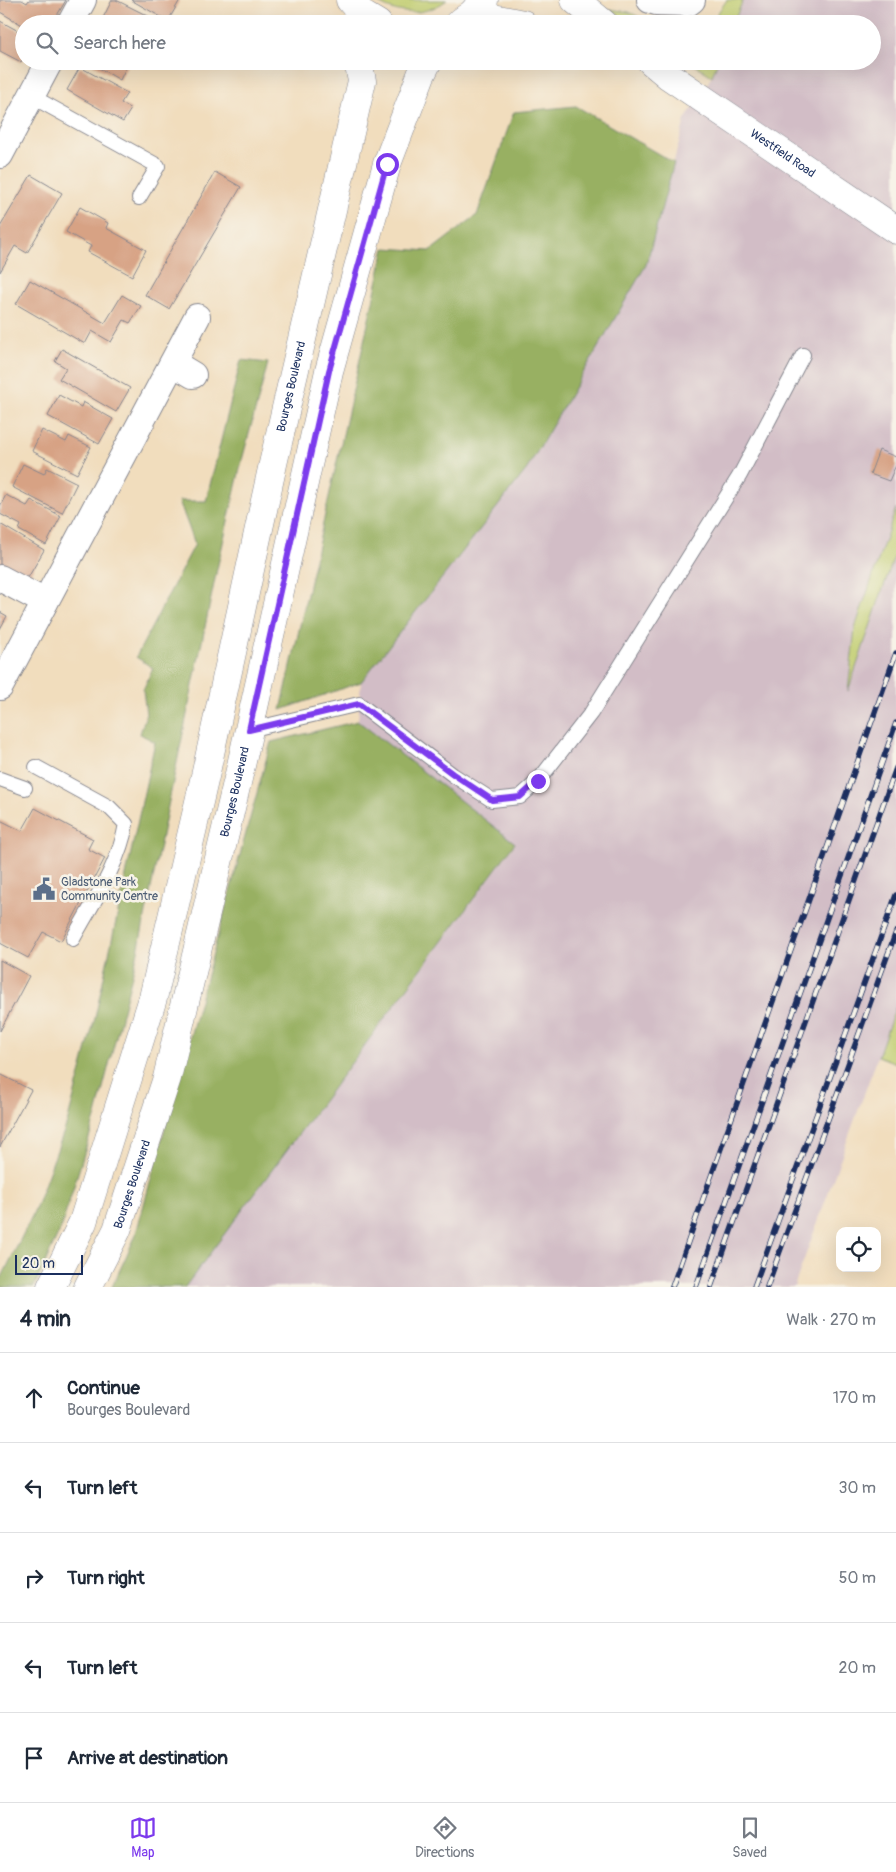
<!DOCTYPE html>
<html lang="en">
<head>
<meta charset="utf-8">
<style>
  body { margin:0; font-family:Pangolin,sans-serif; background:#f2f2f3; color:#1f2937 }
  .controls { position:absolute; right:15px; bottom:15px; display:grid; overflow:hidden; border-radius:10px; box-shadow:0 5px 20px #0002 }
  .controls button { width:45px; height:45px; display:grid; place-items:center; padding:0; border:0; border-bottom:1px solid #e0e1e3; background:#fff; color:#1f2937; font:25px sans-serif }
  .scale { position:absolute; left:15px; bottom:12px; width:68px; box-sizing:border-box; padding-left:5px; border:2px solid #1b2f5e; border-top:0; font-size:14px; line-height:18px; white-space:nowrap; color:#1b2f5e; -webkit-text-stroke:4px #f7f3e8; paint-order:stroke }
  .stop { position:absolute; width:15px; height:15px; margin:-11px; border:4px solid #7c3aed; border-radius:50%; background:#fff }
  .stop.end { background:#7c3aed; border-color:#fff; box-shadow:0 1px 5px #0008 }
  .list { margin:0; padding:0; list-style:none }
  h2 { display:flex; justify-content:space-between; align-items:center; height:65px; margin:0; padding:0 20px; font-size:21px }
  h2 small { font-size:16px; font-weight:400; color:#747a83 }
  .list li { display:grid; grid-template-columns:32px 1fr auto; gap:15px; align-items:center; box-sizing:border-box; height:90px; padding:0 20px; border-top:1px solid #e0e1e3 }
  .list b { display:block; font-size:19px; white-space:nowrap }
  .list p { margin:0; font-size:16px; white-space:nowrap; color:#747a83 }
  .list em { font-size:16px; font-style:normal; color:#747a83 }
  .icon { flex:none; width:28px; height:28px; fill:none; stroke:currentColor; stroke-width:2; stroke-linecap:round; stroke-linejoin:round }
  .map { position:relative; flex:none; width:896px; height:1287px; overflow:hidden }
  .search { position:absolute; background:#fff; box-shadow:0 5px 20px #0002; left:15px; right:15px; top:15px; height:55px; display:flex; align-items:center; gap:12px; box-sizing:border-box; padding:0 18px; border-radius:28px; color:#747a83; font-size:19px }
  .sheet { height:515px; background:#fff }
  nav { display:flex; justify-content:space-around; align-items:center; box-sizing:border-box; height:70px; border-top:1px solid #e0e1e3; background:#fff; font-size:14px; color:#747a83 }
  nav a { display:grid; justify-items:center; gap:2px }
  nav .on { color:#7c3aed }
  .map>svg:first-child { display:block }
</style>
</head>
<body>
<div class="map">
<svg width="896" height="1287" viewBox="0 0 896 1287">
  <rect width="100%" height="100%" fill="#f7f3e8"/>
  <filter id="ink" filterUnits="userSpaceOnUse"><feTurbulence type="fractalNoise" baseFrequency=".02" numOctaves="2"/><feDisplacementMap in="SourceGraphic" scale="10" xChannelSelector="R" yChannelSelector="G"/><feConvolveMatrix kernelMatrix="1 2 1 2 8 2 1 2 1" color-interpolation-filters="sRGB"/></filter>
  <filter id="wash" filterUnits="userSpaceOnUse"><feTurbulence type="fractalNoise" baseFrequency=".0096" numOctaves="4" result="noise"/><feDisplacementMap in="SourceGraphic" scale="20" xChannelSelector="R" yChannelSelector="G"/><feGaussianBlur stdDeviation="1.12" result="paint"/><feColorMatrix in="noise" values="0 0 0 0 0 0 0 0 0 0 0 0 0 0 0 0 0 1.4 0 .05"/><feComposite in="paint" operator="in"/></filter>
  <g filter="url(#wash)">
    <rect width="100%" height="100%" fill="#f1ddbd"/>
    <polygon fill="#d2bdc6" points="743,0 896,0 896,1006 794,1287 185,1287 515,844 358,721 361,682 527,469 646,265 685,120 712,76 718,61 872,61 872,24 733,24"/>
    <g fill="#c1cd6f" stroke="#6e7e66">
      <path d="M 374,0 L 447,0 C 424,17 397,16 374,0 Z"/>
      <polygon points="727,0 743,0 733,24 704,24 714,18"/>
      <polygon points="609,9 629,12 653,24 632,24"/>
      <polygon points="689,61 718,61 712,76"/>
      <polygon points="896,508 896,551 848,691 855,628"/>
      <polygon points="896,1006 896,1063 878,1056"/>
    </g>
    <g fill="#98b062" stroke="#5a7060">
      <polygon points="576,106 674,163 646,265 527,469 361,682 281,710 385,248 430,251 477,215 514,112"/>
      <polygon points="241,360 268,363 242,460 217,569 137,956 96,1115 61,1228 34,1287 0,1287 0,1281 35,1210 67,1123 95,1018 155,742 140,734 146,714 143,690 153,668 136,657 195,544 179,501 206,501"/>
      <polygon points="358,721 515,843 185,1287 112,1287 135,1237 271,742"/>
    </g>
    <g id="blocks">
      <g fill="#d7a284">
        <polygon points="0,0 22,0 27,3 29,0 66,0 52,24 24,24 24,26 0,12"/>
        <polygon points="112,0 116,0 154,19 152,24 106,24 101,22"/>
        <polygon points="131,0 180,0 168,21"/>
        <polygon points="0,21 24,34 24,57 21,62 0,51"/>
        <polygon points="87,61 129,61 120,80"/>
        <polygon points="80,67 127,93 121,103 131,109 123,122 67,90"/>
        <polygon points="215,172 241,187 169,309 145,295"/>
        <polygon points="31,175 62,193 27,253 15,246 0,272 0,227"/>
        <polygon points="80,207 108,223 106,228 146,250 132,276 88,252 91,246 66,232"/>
        <polygon points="30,280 105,323 122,295 141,306 130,323 124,320 111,342 92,331 85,344 16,304"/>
        <polygon points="62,349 130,388 116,412 59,379 66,368 55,361"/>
        <polygon points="59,395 81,407 83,402 113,419 99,444 48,416"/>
        <polygon points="42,430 66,442 69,436 91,447 77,474 32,451"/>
        <polygon points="879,450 896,457 896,465 889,481 870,474"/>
        <polygon points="23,464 44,474 47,468 77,483 62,513 12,487"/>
        <polygon points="6,495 27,506 31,500 61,516 46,545 19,530 21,525 0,514 0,506"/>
        <polygon points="0,524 44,550 25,583 0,568"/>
        <polygon points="0,612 7,616 0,629"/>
        <polygon points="35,808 93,839 88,849 105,858 61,941 43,932 28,958 0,943 0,820 22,831"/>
        <polygon points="0,960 29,976 0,1031"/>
        <polygon points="0,1074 31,1090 0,1147"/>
      </g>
    </g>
  </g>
  <g filter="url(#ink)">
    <use href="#blocks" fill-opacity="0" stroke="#86868e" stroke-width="1"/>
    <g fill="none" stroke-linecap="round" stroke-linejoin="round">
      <defs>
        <g id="lane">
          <polyline points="31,96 158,166 139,198"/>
          <polyline points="249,730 359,704 453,775 492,800 520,797 538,781 591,713 740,475 803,355"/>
          <path d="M 36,767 L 109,807 L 126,824 C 119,865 93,902 73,939"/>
          <polyline points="0,779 25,788"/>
        </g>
        <g id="street">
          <polyline points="650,0 656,2 688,3 692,0"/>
          <polyline points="70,24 83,0"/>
          <polyline points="0,155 50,61"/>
          <polyline points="173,363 193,375"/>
          <polyline points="0,578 45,602"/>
          <polyline points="0,687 197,317"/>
        </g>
        <g id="secondary">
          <polyline points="575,0 604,24"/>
          <polyline points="472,14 523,24"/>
          <path id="s1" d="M 651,61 L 669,76 L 896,230"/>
        </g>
        <g id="primary">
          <polyline points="350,0 363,15 378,24"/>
          <polyline points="458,24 472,14 484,0"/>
          <path id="s2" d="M 51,1287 L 83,1222 L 153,998 L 206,772 L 273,464 L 362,81 L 358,61"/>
          <path id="s3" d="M 88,1287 L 117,1230 L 167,1078 L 240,770 L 329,371 L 387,164 L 421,75 L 428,61"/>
        </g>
      </defs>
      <use href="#lane" stroke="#86868e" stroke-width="16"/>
      <use href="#street" stroke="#86868e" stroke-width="28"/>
      <use href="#secondary" stroke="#86868e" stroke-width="29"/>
      <use href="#primary" stroke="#86868e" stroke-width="29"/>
      <use href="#lane" stroke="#fff" stroke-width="14"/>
      <use href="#street" stroke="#fff" stroke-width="26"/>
      <use href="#secondary" stroke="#fff" stroke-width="28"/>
      <use href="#primary" stroke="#fff" stroke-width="28"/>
      <defs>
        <g id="rail">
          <polyline points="672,1287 896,653"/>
          <polyline points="696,1287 896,723"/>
          <polyline points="711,1287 896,768"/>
          <polyline points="754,1287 896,895"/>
          <polyline points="767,1287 896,932"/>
        </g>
      </defs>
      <use href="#rail" stroke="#1b2f5e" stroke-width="5.5"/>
      <use href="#rail" stroke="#f7f3e8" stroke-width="4" stroke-dasharray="11" stroke-linecap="butt"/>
    </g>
  </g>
  <g fill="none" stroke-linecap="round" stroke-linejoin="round" filter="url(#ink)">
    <polyline stroke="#7c3aed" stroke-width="6" points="387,164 329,371 249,730 359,704 453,774 492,800 520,797 538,781"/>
  </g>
  <defs>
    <symbol id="civic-bare" viewBox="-9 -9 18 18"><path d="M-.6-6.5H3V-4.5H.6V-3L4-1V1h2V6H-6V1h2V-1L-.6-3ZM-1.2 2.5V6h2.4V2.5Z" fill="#5c6f8a" stroke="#f7f3e8" stroke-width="2.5" paint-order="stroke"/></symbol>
  </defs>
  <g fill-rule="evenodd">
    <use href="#civic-bare" x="28" y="873" width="32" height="32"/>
  </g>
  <g text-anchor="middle" stroke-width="5" stroke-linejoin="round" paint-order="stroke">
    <g font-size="12" fill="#1b2f5e" stroke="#f7f3e8">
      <text dy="4" stroke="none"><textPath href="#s1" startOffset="161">Westfield Road</textPath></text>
      <text dy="4" stroke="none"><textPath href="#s2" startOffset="934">Bourges Boulevard</textPath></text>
      <text dy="4" stroke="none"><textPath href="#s3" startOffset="518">Bourges Boulevard</textPath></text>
      <text dy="4" stroke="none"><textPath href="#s3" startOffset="112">Bourges Boulevard</textPath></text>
    </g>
    <g font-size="12" fill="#4e5e75" stroke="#f7f3e8" text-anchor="start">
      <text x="61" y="886">Gladstone Park<tspan x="61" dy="14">Community Centre</tspan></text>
    </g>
  </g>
</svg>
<div class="controls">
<button><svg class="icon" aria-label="locate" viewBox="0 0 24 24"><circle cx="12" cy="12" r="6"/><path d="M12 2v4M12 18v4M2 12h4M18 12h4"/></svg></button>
</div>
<div class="scale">20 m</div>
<div class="stop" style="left:387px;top:164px"></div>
<div class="stop end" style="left:538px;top:781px"></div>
<div class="search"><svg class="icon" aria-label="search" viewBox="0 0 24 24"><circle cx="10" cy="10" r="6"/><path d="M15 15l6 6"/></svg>Search here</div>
</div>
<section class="sheet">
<h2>4 min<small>Walk · 270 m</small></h2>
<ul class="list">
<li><svg class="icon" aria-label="ahead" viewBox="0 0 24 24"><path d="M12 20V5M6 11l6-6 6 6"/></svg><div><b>Continue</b><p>Bourges Boulevard</p></div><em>170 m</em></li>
<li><svg class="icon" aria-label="left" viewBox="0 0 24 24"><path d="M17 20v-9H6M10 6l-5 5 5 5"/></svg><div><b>Turn left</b></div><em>30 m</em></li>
<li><svg class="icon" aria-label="right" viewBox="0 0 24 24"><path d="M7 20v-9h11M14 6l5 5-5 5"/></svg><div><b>Turn right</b></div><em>50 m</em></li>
<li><svg class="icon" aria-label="left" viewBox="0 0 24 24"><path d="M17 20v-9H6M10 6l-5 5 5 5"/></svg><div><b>Turn left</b></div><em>20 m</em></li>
<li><svg class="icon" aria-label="arrive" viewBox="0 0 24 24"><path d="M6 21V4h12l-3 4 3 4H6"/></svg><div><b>Arrive at destination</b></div></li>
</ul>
</section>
<nav>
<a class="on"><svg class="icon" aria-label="map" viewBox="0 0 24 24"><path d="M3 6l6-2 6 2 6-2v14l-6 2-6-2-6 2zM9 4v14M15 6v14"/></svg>Map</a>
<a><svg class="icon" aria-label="directions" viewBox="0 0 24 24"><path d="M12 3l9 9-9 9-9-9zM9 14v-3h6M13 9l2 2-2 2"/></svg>Directions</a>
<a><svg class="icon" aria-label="saved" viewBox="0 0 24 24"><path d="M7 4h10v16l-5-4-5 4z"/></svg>Saved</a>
</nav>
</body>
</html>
